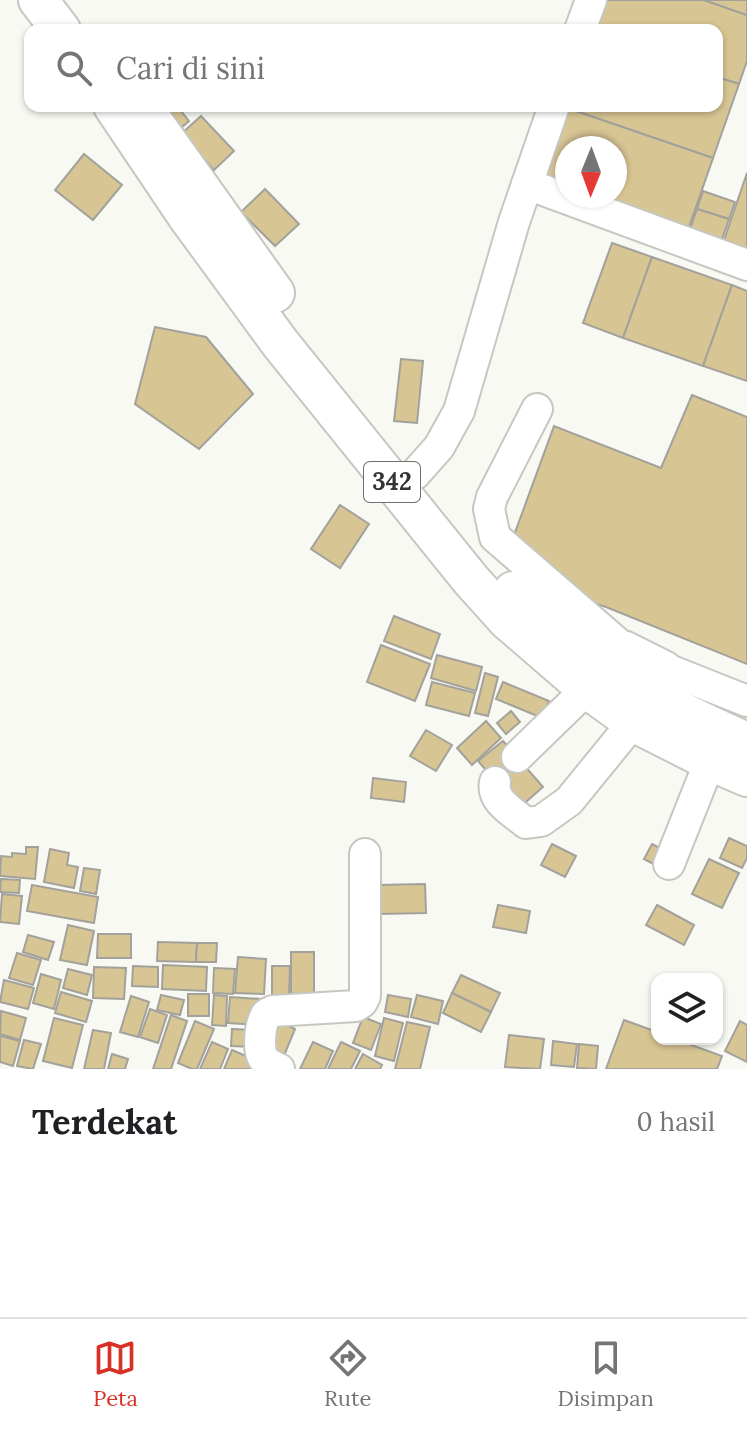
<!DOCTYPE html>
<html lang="id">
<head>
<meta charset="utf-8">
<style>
  body { margin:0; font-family:Lora,serif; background:#f6f6f6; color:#202124 }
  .controls { position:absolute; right:24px; bottom:24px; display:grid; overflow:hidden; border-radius:16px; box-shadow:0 2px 6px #0004 }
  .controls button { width:72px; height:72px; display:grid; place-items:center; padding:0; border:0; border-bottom:2px solid #e0e0e0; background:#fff; color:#202124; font:40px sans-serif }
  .compass { position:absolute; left:555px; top:136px; width:72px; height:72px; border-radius:50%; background:#fff; box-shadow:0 2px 6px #0004; rotate:181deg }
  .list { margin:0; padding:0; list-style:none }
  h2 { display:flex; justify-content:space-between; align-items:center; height:104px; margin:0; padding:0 32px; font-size:34px }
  h2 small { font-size:26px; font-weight:400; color:#757577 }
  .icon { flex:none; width:44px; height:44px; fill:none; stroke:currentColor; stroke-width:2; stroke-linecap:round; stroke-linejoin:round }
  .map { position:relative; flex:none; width:747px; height:1069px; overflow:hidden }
  .search { position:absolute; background:#fff; box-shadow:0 2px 6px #0004; left:24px; right:24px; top:24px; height:88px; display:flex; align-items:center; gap:20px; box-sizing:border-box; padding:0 28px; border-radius:16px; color:#757577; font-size:30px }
  .sheet { height:248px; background:#fff }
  nav { display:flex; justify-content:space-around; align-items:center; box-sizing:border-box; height:112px; border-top:2px solid #e0e0e0; background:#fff; font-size:22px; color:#757577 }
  nav a { display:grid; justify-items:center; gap:4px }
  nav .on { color:#d93025 }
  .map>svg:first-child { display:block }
</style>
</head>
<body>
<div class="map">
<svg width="747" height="1069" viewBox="0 0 747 1069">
  <rect width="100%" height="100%" fill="#f7f9f2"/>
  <g fill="#d8c594" stroke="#a3a19b" stroke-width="2">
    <polygon points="602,0 704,0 747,15 747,61 739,84 717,77 717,30 591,30"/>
    <polygon points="704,0 747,0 747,15"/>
    <polygon points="717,77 739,84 713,158 564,107 717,106"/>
    <polygon points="150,106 177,106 189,121 174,134"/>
    <polygon points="564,107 713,158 688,230 590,196 615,196 615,148 567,148 567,188 540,179"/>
    <polygon points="201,116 234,151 214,170 181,134"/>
    <polygon points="84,154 122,185 93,220 55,190"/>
    <polygon points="747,173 747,254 722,246"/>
    <polygon points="265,189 299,224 275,246 241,212"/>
    <polygon points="703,191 735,202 729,219 697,209"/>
    <polygon points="697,209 729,219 721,242 689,232"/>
    <polygon points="612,243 652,257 623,338 583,323"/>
    <polygon points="652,257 732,285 703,366 623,338"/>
    <polygon points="732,285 747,291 747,381 703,366"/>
    <polygon points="155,327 206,337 253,394 199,449 135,404"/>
    <polygon points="401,359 423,361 417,423 394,421"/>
    <polygon points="692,395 747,417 747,664 606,607 563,593 513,538 554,426 661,468"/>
    <polygon points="340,505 369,524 340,568 311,549"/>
    <polygon points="394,616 440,634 431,659 384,641"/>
    <polygon points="381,645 430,664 415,701 367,682"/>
    <polygon points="437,655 482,667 476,691 431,678"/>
    <polygon points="485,673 498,677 488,716 475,713"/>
    <polygon points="432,682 475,693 469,716 426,705"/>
    <polygon points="503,682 549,701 542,718 496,699"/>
    <polygon points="511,711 520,722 506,734 497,723"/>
    <polygon points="486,721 501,738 472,765 457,748"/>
    <polygon points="426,730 452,745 436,771 410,756"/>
    <polygon points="503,741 543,787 519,808 478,761"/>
    <polygon points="373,778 406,782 404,802 371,798"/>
    <polygon points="729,838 747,846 747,858 742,868 720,858"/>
    <polygon points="552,844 576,856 565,877 541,865"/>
    <polygon points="652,844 669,853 661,868 644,859"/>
    <polygon points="26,847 38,847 35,879 0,876 1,856 12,857 12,853 26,854"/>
    <polygon points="50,849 69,853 67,865 78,867 74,888 44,882"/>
    <polygon points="709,859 739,873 722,908 692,894"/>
    <polygon points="84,868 100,870 96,894 80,891"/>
    <polygon points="1,879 20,880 19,893 0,892"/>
    <polygon points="425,884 426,913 379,914 378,885"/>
    <polygon points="32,885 98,897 94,923 27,911"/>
    <polygon points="2,894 22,896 19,924 0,922"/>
    <polygon points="498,905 530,911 526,933 493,927"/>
    <polygon points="657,905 694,925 684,945 646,925"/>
    <polygon points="68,925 94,931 87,965 60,960"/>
    <polygon points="98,934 131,934 131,958 97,958"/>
    <polygon points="28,935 54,942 48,960 23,952"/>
    <polygon points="158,942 197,943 196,962 157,961"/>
    <polygon points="197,943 217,943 216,962 196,962"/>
    <rect x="291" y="952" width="23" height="50"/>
    <polygon points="17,953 41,960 33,985 9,978"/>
    <polygon points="238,957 266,959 264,994 235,993"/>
    <polygon points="163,965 207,967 206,991 162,989"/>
    <polygon points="133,966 158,967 158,987 132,986"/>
    <polygon points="272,966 290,966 289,996 272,996"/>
    <polygon points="94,967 126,968 124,999 93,998"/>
    <polygon points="214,968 235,969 233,994 213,993"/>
    <polygon points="68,969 92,975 87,995 63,988"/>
    <polygon points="41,974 61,980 54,1009 33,1003"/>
    <polygon points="461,975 500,993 491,1012 452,993"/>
    <polygon points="4,980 34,988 28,1009 0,1002"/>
    <polygon points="61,992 92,1001 86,1022 55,1013"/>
    <polygon points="452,993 491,1012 481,1032 443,1013"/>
    <rect x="188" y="994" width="21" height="22"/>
    <polygon points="161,995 184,1000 180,1015 157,1010"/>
    <polygon points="214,995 227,996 226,1026 212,1025"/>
    <polygon points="388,995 411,999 408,1017 385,1012"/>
    <polygon points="417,995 443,1001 438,1024 411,1017"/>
    <polygon points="131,996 149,1002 138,1037 120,1032"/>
    <polygon points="230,997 261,999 260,1025 228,1023"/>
    <polygon points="150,1009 167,1015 158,1043 140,1037"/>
    <polygon points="1,1011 26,1018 20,1040 0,1034"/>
    <polygon points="171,1015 187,1021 171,1069 153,1069"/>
    <polygon points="363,1017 381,1024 371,1050 353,1043"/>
    <polygon points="54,1018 83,1025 72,1068 43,1061"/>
    <polygon points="384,1018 403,1023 394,1061 375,1056"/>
    <polygon points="624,1020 657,1032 657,1039 675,1039 722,1056 717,1069 606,1069"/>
    <polygon points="195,1021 214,1029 197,1069 192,1069 178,1063"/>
    <polygon points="278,1021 295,1029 281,1063 263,1055"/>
    <polygon points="740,1021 747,1025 747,1062 725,1051"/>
    <polygon points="407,1022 430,1027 420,1069 395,1069"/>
    <polygon points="232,1029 254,1030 253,1047 231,1046"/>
    <polygon points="93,1030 111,1033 104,1069 84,1069"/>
    <polygon points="509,1035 544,1039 540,1069 505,1067"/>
    <polygon points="0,1036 20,1041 13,1066 0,1062"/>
    <polygon points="24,1040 41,1044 33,1069 17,1066"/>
    <polygon points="553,1041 577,1044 574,1067 551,1065"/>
    <polygon points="212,1042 228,1049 220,1069 200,1069"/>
    <polygon points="313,1042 333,1051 325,1069 300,1069"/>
    <polygon points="341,1042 360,1051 351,1069 328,1069"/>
    <polygon points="579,1044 598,1046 596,1069 577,1068"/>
    <polygon points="232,1050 262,1063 260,1069 224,1069"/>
    <polygon points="112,1054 128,1059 125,1069 108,1069"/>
    <polygon points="363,1054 382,1065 380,1069 355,1069"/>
  </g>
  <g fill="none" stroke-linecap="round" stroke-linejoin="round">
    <defs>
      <g id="minor">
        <polyline points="580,30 591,0"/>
        <polyline points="527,184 747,265"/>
        <polyline points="537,409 492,497 489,509 495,537 621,646"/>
        <polyline points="415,474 439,447 459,411 514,222 554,106"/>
        <polyline points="517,757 587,689 621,646 626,647 666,667 669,670 747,701"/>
        <path d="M 495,782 C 491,801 513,812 526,823 L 541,821 L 569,801 L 648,704"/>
        <polyline points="669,864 710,761"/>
        <path d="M 279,1069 C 273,1066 267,1064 263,1058 C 258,1050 260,1028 264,1019 C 266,1013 268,1013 273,1011 L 356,1006 L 362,1002 L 365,996 L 365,854"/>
      </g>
      <g id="major">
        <polyline points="38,0 61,30"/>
        <polyline points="113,106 187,216 280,343 471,580 507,620 587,689 633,722 710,761 747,777"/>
        <polyline points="142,106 275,293"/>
        <path d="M 513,591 L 521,600 C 549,622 576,645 605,666 C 648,697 698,721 747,742"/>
      </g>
    </defs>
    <use href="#minor" stroke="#c6c7c1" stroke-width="34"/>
    <use href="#major" stroke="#c6c7c1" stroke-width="42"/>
    <use href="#minor" stroke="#fff" stroke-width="30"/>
    <use href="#major" stroke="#fff" stroke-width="38"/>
  </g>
  <g text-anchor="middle" stroke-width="6" stroke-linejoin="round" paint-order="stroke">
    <rect fill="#fff" stroke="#70706f" stroke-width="2" x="364" y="462" width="56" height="40" rx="6"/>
    <g font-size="24" font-weight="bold" fill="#333331">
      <text x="392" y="490">342</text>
    </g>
  </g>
</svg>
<div class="controls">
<button><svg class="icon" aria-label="layers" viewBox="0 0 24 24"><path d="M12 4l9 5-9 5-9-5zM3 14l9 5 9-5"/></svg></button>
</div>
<svg class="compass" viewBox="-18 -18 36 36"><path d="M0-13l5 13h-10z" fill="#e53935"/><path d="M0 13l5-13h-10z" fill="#757577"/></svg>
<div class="search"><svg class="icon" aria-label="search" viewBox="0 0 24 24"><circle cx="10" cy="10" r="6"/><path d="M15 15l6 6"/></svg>Cari di sini</div>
</div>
<section class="sheet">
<h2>Terdekat<small>0 hasil</small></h2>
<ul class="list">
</ul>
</section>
<nav>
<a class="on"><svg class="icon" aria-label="map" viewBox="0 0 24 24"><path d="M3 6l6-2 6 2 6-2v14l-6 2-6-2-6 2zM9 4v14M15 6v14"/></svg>Peta</a>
<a><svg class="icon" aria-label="directions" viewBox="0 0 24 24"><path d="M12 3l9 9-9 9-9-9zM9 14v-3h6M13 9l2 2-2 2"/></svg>Rute</a>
<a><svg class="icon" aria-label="saved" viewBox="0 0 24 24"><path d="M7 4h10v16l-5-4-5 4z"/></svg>Disimpan</a>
</nav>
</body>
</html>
